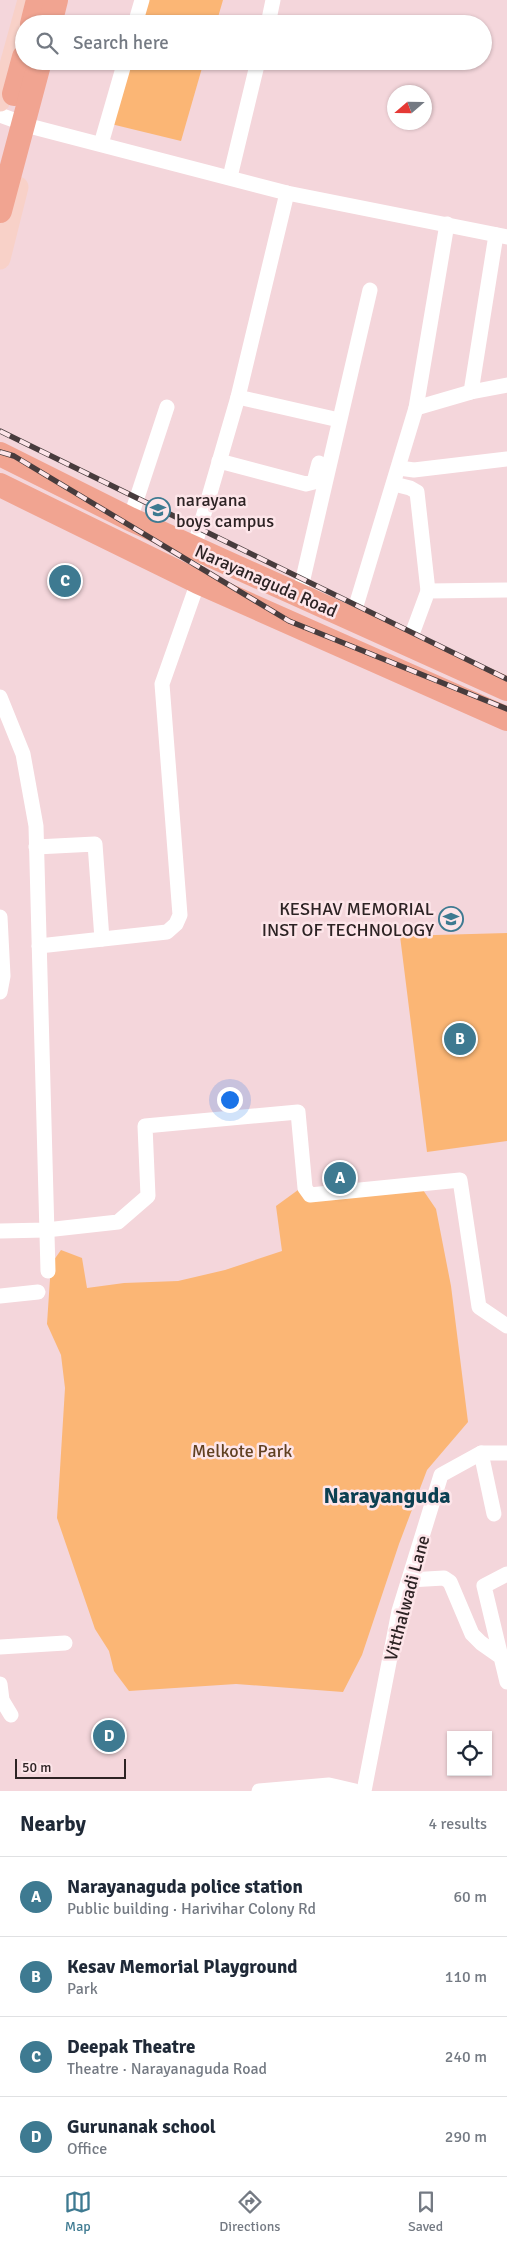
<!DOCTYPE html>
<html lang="en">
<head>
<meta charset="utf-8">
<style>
  body { margin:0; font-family:Signika,sans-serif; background:#f6f6f7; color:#1f2937 }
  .controls { position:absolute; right:15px; bottom:15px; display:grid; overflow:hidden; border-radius:0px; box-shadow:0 1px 4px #0004 }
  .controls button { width:45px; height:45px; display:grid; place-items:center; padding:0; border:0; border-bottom:1px solid #e0e1e3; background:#fff; color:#1f2937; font:25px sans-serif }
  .compass { position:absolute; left:387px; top:85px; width:45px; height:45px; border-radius:50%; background:#fff; box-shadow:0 1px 4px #0004; rotate:250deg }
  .scale { position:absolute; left:15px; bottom:12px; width:111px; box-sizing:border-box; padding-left:5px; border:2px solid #2d2324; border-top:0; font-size:14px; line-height:18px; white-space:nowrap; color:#2d2324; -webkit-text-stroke:4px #fde5e9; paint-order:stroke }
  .you { position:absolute; left:229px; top:1099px; width:18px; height:18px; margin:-12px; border:4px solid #fff; border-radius:50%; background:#1a73e8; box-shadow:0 0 0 8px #1a73e833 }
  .badge { display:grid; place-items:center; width:32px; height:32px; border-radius:50%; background:#3e7a91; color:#fff; font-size:16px; font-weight:700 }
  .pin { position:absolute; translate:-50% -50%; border:2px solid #fff; box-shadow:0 1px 5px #0006 }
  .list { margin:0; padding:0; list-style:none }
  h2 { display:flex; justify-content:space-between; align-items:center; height:65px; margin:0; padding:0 20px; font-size:21px }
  h2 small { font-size:16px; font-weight:400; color:#747a83 }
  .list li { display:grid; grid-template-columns:32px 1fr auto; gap:15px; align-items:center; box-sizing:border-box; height:80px; padding:0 20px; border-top:1px solid #e0e1e3 }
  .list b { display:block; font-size:19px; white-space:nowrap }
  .list p { margin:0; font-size:16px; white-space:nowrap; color:#747a83 }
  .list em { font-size:16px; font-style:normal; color:#747a83 }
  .icon { flex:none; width:28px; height:28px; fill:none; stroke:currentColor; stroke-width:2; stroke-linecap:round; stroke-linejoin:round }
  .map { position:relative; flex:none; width:507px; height:1791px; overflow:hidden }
  .search { position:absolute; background:#fff; box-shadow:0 1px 4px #0004; left:15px; right:15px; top:15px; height:55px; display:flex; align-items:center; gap:12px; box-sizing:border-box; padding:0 18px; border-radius:28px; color:#747a83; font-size:19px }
  .sheet { height:385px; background:#fff }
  nav { display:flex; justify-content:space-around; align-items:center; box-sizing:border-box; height:70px; border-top:1px solid #e0e1e3; background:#fff; font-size:14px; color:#747a83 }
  nav a { display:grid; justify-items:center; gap:2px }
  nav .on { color:#3e7a91 }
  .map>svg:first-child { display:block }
</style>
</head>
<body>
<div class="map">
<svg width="507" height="1791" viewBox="0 0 507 1791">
  <rect width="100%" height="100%" fill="#f4d6db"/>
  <g fill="#fbb675">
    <polygon points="146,0 223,0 216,24 139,24"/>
    <polygon points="129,61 204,61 181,141 111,124"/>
    <polygon points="507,933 507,1141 427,1152 400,936"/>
    <polygon points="421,1187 436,1209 451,1286 468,1422 427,1470 399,1544 362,1655 343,1692 236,1684 129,1691 114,1671 109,1651 95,1629 57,1518 65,1388 61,1355 47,1324 51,1264 61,1250 82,1258 87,1288 124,1283 178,1281 225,1270 282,1251 276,1206 298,1190"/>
  </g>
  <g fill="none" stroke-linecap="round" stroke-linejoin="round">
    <g stroke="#fff" stroke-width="15">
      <polyline points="135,24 142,0"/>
      <polyline points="268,24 273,0"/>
      <polyline points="0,115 33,127 287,193 507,237"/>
      <polyline points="101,144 125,61"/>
      <polyline points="230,177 258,61"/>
      <polyline points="471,392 496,235"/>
      <polyline points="238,397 339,420"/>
      <polyline points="416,408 471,392 507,385"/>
      <polyline points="219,461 306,484 314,482 319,463"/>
      <polyline points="399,468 414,470 507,459"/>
      <polyline points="394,484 410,488 417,492 428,591"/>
      <polyline points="130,519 167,407"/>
      <polyline points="299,596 370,290"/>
      <polyline points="352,619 416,408 447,224"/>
      <polyline points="408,645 428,591 507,590"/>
      <polyline points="0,697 23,754 36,826 48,1271"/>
      <polyline points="36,847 95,844 102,939"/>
      <polyline points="0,917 3,976 0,992"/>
      <polyline points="39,946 167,932 176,924 180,915 162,684 198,582 194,548 238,397 287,193"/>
      <polyline points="0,1231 46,1230 118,1222 148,1196 145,1126 298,1112 305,1188 310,1195 460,1180 479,1307 507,1326"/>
      <polyline points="0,1296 38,1292"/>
      <polyline points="481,1453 494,1514"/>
      <polyline points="409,1580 444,1578 450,1582 472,1634 481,1643 501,1657 507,1682"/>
      <polyline points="0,1647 65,1643"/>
      <polyline points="501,1657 484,1586 507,1574"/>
      <polyline points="0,1684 2,1700 11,1715"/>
      <polyline points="259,1791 329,1785 355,1791"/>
      <polyline points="364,1791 399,1611 441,1475 481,1453 507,1453"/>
    </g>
    <g stroke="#f8d1c8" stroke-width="21">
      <polyline points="0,101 28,0"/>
      <polyline points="0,259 18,187"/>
    </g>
    <g stroke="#f1a491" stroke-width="24">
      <polyline points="32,24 38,0"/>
      <polyline points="50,24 56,0"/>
      <polyline points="14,94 24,57"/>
      <polyline points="0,211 40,61"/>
      <polyline points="0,454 130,519 507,689"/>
      <polyline points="0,485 198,582 507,719"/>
    </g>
    <defs>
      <g id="rail">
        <polyline points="0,431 507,679"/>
        <polyline points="0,452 14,456 289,621 507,709"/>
      </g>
    </defs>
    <use href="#rail" stroke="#483c3d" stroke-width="5.5"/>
    <use href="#rail" stroke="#fde5e9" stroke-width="4" stroke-dasharray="11" stroke-linecap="butt"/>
  </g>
  <defs>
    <symbol id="university-ring" viewBox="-11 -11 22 22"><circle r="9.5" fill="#fde5e9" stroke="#3e7a91" stroke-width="1.5"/><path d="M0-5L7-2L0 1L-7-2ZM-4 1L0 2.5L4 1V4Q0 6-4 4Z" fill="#3e7a91"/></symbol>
  </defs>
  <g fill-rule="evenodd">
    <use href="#university-ring" x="144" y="496" width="28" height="28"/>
    <use href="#university-ring" x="437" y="905" width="28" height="28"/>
  </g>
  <g text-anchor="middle" stroke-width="5" stroke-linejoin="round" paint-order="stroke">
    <g font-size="18" fill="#2d2324" stroke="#fde5e9" text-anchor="start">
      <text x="176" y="506">narayana<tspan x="176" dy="21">boys campus</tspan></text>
      <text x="434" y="915" text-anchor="end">KESHAV MEMORIAL<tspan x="434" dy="21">INST OF TECHNOLOGY</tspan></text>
    </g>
    <g font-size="18" fill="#2d2324" stroke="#fde5e9">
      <text transform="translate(266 581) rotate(24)" y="6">Narayanaguda Road</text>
      <text transform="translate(407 1598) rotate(-75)" y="6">Vitthalwadi Lane</text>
    </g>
    <g font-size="18" fill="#614122" stroke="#fde5e9">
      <text x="242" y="1457">Melkote Park</text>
    </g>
    <g font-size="22" font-weight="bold" fill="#0c4052" stroke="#fde5e9">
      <text x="387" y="1503">Narayanguda</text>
    </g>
  </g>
</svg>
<div class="controls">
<button><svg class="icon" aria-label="locate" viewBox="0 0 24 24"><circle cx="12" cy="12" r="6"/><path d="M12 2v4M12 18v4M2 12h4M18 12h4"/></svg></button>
</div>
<svg class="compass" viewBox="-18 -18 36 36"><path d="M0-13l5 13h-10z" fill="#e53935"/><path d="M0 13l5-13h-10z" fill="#747a83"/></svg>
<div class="scale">50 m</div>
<div class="you"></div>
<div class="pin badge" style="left:340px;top:1178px">A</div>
<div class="pin badge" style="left:460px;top:1039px">B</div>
<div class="pin badge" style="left:65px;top:581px">C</div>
<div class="pin badge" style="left:109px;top:1736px">D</div>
<div class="search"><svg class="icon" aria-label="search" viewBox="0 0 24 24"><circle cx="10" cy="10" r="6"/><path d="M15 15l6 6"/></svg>Search here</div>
</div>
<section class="sheet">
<h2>Nearby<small>4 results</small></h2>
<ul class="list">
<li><span class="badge">A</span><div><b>Narayanaguda police station</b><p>Public building · Harivihar Colony Rd</p></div><em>60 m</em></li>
<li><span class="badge">B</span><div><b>Kesav Memorial Playground</b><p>Park</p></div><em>110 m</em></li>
<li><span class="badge">C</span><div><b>Deepak Theatre</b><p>Theatre · Narayanaguda Road</p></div><em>240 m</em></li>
<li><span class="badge">D</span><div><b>Gurunanak school</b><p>Office</p></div><em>290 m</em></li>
</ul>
</section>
<nav>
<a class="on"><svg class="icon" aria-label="map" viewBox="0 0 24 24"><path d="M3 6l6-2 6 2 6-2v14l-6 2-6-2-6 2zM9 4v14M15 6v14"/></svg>Map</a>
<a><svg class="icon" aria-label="directions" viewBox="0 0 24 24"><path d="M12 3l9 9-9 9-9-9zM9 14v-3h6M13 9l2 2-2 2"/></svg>Directions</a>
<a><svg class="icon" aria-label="saved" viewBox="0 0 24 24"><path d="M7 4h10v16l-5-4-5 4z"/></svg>Saved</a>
</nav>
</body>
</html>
